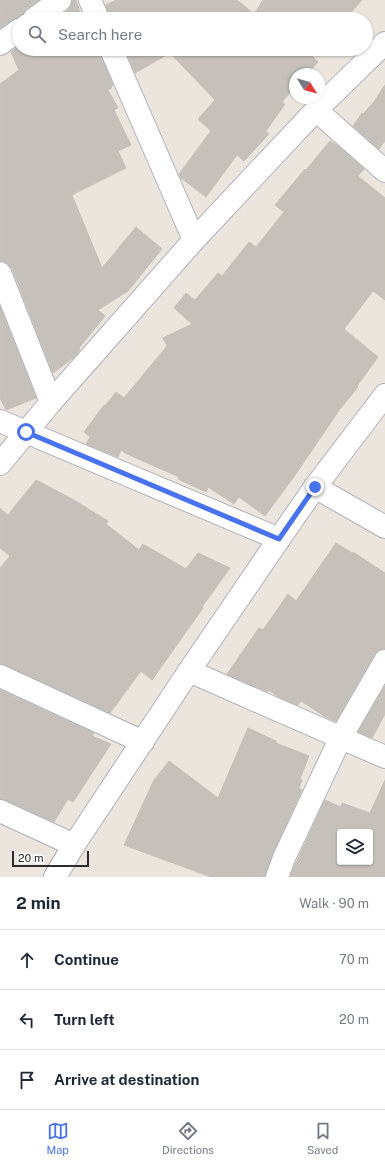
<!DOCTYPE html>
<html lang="en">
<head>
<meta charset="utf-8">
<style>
  body { margin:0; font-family:"Public Sans",sans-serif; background:#f2f2f3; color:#1f2937 }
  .controls { position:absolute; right:12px; bottom:12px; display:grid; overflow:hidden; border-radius:4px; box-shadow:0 1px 3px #0004 }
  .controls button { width:36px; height:36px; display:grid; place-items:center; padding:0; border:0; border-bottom:1px solid #e0e1e3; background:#fff; color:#1f2937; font:20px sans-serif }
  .compass { position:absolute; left:289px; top:68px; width:36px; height:36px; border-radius:50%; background:#fff; box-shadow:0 1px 3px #0004; rotate:127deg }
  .scale { position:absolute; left:12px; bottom:10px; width:77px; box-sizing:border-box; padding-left:4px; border:2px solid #2b2b2b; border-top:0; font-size:11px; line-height:14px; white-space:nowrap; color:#2b2b2b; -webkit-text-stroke:3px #fff; paint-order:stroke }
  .stop { position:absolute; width:12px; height:12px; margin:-9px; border:3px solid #4972ef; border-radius:50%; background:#fff }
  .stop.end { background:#4972ef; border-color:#fff; box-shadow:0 1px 4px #0008 }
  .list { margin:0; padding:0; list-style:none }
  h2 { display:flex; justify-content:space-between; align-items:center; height:52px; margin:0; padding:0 16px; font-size:17px }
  h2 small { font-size:13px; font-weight:400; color:#747a83 }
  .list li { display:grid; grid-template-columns:26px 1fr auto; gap:12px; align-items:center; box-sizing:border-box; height:60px; padding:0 16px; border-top:1px solid #e0e1e3 }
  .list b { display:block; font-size:15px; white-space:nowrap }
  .list em { font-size:13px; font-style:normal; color:#747a83 }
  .icon { flex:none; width:22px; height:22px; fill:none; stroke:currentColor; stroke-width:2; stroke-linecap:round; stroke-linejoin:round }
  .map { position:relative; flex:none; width:385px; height:877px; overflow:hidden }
  .search { position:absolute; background:#fff; box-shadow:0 1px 3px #0004; left:12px; right:12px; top:12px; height:44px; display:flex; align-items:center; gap:10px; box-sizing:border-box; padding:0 14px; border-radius:22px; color:#747a83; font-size:15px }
  .sheet { height:232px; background:#fff }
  nav { display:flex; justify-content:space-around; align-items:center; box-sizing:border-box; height:56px; border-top:1px solid #e0e1e3; background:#fff; font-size:11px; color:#747a83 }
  nav a { display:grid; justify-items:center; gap:2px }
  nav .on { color:#4972ef }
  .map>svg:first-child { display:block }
</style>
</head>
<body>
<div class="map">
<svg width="385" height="877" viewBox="0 0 385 877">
  <rect width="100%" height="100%" fill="#ece5de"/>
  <g fill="#c5c0ba" stroke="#c7c1b8" fill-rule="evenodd">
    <polygon points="0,0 39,0 26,9 23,14 22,18 17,18 12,20 0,28"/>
    <polygon points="72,0 76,0 81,16 83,15 84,19 55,19 68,10 71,5"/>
    <polygon points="116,0 237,0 254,14 263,0 362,0 345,19 110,19 106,5"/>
    <polygon points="19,46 19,49 99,49 100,54 113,85 111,87 112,88 108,90 118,108 114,110 131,145 118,151 126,168 72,195 102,268 136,227 162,249 128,291 98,310 105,316 79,348 80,350 73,358 53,373 12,268 7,263 0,261 0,84 19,70 11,52"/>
    <polygon points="125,49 317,49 311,55 318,62 307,74 295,74 295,87 282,102 285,104 266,131 269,134 244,161 237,155 206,197 181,178 179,174 211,131 198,119 215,100 170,53 135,73"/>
    <polygon points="385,85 385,141 379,149 353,126 362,113 363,114 373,103"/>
    <polygon points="330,141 338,146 364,169 358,176 385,198 385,300 373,291 344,329 378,357 357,386 358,387 340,409 293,478 265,516 239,497 234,504 208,487 206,492 178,479 179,477 125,453 121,450 118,457 86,444 90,437 84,432 104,405 105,406 116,392 124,398 167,346 163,338 192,324 174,308 186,293 195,300 218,273 222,276 249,242 256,247 284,212 275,205 305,169 306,170"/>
    <polygon points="0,307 36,398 6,410 0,398"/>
    <polygon points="36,480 74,500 108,521 106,524 139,550 143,544 186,569 198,553 230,568 202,607 203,608 152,680 141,671 110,713 5,665 0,664 0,568 10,556 0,548 0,508 8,515"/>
    <polygon points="336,543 352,553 353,552 385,573 385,649 379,650 374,655 336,721 334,721 324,716 301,701 298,705 278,697 269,690 268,692 227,674 259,628 263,630 288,594 296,601"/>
    <polygon points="385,686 385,714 372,738 358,732"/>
    <polygon points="0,690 94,733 92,736 111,744 73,802 68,799 54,822 5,800 0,799"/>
    <polygon points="248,728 276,741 276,743 309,756 300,779 302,780 299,788 302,790 273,853 265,877 211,877 124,845 154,780 169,761 218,798"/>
    <path d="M 385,780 L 385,877 L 290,877 L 296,863 L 325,800 L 341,807 L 342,803 L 370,813 ZM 340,832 L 370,832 L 370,862 L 340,862 Z"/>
  </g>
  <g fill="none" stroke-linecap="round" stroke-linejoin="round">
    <defs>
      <g id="street">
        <polyline points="90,0 98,19"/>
        <polyline points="34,19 60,0"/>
        <polyline points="0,44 19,30"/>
        <polyline points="111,49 194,240"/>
        <polyline points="316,110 385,171"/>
        <polyline points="0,273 51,402"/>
        <polyline points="0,421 279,539"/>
        <polyline points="0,464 51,402 194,240 316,110 385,43"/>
        <polyline points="315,487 385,527"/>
        <polyline points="189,671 385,757"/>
        <polyline points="0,676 143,742"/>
        <polyline points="0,811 74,845"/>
        <polyline points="55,877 74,845 189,671 279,539 315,487 385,395"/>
        <polyline points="277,877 284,858 341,737 385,661"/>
      </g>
    </defs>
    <use href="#street" stroke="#afb1bb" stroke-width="24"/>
    <use href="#street" stroke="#fff" stroke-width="22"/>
  </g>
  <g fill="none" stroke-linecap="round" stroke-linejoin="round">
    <polyline stroke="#4972ef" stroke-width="5" points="26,432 279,539 315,487"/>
  </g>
</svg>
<div class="controls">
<button><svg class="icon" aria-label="layers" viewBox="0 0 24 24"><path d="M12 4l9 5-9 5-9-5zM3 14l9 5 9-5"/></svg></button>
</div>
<svg class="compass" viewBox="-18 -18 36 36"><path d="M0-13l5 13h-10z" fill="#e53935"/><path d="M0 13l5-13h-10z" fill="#747a83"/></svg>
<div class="scale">20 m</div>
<div class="stop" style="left:26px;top:432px"></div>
<div class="stop end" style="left:315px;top:487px"></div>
<div class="search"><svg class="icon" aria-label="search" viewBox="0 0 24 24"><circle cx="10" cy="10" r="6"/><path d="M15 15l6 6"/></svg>Search here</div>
</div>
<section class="sheet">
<h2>2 min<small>Walk · 90 m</small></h2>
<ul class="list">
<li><svg class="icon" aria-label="ahead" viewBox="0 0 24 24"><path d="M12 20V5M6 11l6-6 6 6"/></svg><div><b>Continue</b></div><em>70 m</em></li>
<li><svg class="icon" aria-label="left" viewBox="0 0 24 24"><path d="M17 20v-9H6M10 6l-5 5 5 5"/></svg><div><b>Turn left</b></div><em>20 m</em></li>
<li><svg class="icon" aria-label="arrive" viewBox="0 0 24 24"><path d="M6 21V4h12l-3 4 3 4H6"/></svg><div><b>Arrive at destination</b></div></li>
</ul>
</section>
<nav>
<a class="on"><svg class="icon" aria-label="map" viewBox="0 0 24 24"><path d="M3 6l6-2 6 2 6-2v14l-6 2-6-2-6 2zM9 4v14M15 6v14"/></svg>Map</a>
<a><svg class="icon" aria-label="directions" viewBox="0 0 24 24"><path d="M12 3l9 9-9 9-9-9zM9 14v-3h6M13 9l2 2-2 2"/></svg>Directions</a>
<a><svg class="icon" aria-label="saved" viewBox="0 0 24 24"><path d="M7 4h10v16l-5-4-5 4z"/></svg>Saved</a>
</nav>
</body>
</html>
